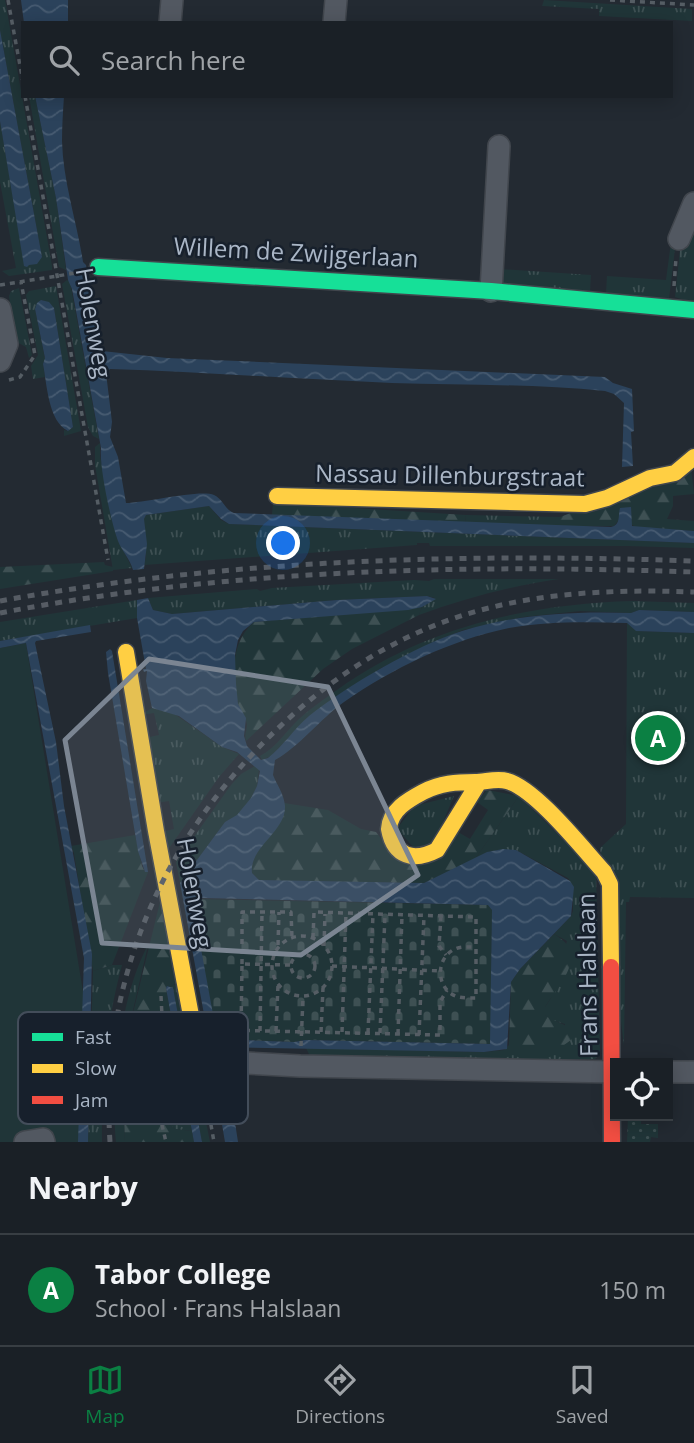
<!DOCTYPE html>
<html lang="en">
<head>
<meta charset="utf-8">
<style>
  body { margin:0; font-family:"Open Sans",sans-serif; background:#23282e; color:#f1f3f6 }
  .controls { position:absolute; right:21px; bottom:21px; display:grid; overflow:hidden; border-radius:0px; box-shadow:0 4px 18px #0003 }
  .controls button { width:63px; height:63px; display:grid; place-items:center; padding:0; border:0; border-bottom:2px solid #383e43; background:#1a2026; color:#f1f3f6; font:35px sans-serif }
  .you { position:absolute; left:284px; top:544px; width:24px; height:24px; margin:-18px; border:5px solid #fff; border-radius:50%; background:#1a73e8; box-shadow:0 0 0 10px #1a73e833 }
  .badge { display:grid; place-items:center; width:46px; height:46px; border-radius:50%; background:#0b8043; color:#fff; font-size:23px; font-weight:700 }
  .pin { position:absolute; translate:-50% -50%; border:4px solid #fff; box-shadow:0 2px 7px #0006 }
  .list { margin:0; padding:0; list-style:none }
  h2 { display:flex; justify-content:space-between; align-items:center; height:91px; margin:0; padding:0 28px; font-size:30px }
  h2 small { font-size:23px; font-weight:400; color:#9fa3a7 }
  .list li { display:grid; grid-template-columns:46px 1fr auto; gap:21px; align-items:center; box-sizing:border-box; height:112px; padding:0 28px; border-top:2px solid #383e43 }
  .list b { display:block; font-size:26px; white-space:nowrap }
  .list p { margin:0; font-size:23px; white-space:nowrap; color:#9fa3a7 }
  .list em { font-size:23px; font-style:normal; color:#9fa3a7 }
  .icon { flex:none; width:38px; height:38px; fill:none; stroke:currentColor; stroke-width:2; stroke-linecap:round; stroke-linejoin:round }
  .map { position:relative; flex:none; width:694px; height:1142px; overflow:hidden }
  .search { position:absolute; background:#1a2026; box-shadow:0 4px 18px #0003; left:21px; right:21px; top:21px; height:77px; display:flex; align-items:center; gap:18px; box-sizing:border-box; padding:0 24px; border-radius:0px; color:#9fa3a7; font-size:26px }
  .sheet { height:203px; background:#1a2026 }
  nav { display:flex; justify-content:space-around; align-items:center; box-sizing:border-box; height:98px; border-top:2px solid #383e43; background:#1a2026; font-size:19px; color:#9fa3a7 }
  nav a { display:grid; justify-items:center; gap:4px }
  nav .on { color:#0b8043 }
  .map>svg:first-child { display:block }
</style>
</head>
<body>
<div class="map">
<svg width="694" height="1142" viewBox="0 0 694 1142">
  <defs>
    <pattern id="grass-tufts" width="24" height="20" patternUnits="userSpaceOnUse" patternTransform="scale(1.75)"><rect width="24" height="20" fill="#203538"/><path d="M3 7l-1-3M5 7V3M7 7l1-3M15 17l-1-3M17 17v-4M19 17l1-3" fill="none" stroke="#3e5053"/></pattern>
    <pattern id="forest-firs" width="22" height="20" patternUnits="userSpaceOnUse" patternTransform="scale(1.75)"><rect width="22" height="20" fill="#203538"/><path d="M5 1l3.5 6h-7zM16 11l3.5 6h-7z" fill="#3e5053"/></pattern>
    <pattern id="cemetery-stones" width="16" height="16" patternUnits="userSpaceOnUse" patternTransform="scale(1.75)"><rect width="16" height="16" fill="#203538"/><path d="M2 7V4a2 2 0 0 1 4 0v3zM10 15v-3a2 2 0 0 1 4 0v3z" fill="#3e5053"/></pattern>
    <pattern id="garden-dots" width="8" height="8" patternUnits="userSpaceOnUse" patternTransform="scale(1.75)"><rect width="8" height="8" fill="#203538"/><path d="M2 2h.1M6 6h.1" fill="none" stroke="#3e5053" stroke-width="1.8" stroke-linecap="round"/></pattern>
    <pattern id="water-waves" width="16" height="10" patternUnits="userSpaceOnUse" patternTransform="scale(1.75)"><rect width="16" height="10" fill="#2b425b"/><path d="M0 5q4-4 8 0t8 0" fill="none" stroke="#475b71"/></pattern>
  </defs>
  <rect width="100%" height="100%" fill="#232a32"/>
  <g fill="url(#grass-tufts)">
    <polygon points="0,0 5,0 52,266 52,270 9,276 2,271 16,268 0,182 0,121 24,261 29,263 42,257 0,30"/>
    <polygon points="544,0 692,9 692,21 599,16 599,9 542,6"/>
    <polygon points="29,96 35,96 56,198 66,270 59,267"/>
    <polygon points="694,221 694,303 675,297 680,250"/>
    <polygon points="672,235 676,240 669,299 606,293 607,276 666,280"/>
    <polygon points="499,269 591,275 590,291 504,285"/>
    <polygon points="67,280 70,282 99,439 93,436 88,427 62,284"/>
    <polygon points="56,286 81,431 64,436 64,430 68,431 73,427 54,308 49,303 42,300 35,309 45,359 43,364 45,377 33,379 31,366 38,355 26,295 29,291"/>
    <polygon points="19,288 32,355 29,358 26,347 15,341 9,296 11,291"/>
    <polygon points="100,443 100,456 117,538 132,568 113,570 95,465 95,447"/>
    <polygon points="209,506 221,520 229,524 694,543 694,548 628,546 430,546 429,543 417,543 417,545 144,565 146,557 144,519 146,515"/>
    <polygon points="466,515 560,517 560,526 465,523"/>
    <path d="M 434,579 L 559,579 C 511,586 465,598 419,615 L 422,607 L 435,598 L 427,596 L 337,600 L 172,614 L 153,610 L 148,598 L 257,589 L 260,591 L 272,588 L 414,580 L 429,581 Z"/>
    <polygon points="137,600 137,618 0,641 0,622"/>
    <path d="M 633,601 L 694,603 L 694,612 L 639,610 L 631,613 L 580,611 L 523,617 L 463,630 L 443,638 L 381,668 L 334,699 L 308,717 L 271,756 L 262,760 L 260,756 C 276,748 286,731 299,719 C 310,709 324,699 337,690 C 424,627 528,604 633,601 Z"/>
    <polygon points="627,623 637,631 694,633 694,898 630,897 629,902 626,902 624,1046 600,848 626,824"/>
    <polygon points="152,708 173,713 222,747 239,754 219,777 165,854 161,832 174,829 169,801 156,803 145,738 159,735 154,713 140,715"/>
    <polygon points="255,766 259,769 257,786 251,798 237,816 225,822 180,883 176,862 231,785 241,774"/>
    <polygon points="454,796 434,843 415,849 397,829 414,806"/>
    <polygon points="519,796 596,872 600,1053 595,1059 485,1060 310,1056 306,1048 484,1052 504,1050 509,1045 564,1045 565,1024 552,1020 545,1015 545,1007 551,998 567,941 554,934 571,916 573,911 573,886 568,878 516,850 487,852 475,859"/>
    <path d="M 148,945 L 122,1058 L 125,1142 L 116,1142 C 110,1086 121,994 148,945 Z"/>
    <path d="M 112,965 L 122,965 C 106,1024 101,1081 102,1142 L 88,1142 L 93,971 Z"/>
    <polygon points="178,984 210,1142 202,1142 173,989 169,986"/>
    <polygon points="167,1077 182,1077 192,1131 175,1129 162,1120 160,1104"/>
  </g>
  <g fill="url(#forest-firs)">
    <polygon points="691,468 694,494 673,496 673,506 667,519 694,521 694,531 635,527 631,524 629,507 614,526 560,526 560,517"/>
    <polygon points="273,503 466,515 465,523 272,515"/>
    <polygon points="104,562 105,565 113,567 113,571 0,589 0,567"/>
    <path d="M 422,607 L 419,615 L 352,649 L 323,669 L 246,741 C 244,734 247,731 247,724 C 246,718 240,711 238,704 C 231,675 231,642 254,622 Z"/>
    <path d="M 487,790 L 519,796 L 475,859 L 424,883 L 281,881 L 259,880 L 252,873 C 249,846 286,831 284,803 L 328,810 L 361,829 L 376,832 L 392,853 L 458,832 L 470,839 L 488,810 L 477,802 Z"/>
    <polygon points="135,835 142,866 145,872 148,872 112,965 93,971 74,853 71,846"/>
    <polygon points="160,902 178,983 166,988 182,1077 167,1078 160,1104 162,1120 175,1129 192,1131 194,1142 125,1142 122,1058"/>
    <path d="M 554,934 C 590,954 560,983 545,1007 L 545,1015 C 554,1022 564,1023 572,1030 L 571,1040 L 564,1045 L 509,1045 L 511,982 L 520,969 Z"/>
  </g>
  <polygon fill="url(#cemetery-stones)" points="180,883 196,899 489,905 492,910 491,1044 305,1040 294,1042 220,1039 217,1036"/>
  <polygon fill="url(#garden-dots)" points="628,1116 641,1116 641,1124 658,1124 658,1138 651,1137 650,1142 627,1142"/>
  <polygon fill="#203538" points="26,643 88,1022 82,1142 0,1142 0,648"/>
  <g fill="url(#water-waves)" fill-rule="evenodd">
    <polygon points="21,0 68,0 68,23 24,23"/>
    <polygon points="0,30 42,257 37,264 29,265 27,267 24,266 0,121"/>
    <path d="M 35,96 L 64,96 C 63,111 62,126 62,141 C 63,182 77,222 83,262 L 86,265 L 97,341 L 102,351 L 167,358 L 605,377 L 613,383 L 632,389 L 634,431 L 631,432 L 633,466 L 622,467 L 624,403 L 614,394 L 605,391 C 535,384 463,385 392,383 C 298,379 204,372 110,369 L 106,373 L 112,422 L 110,437 L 118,457 L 126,503 C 145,503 200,489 214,495 C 224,500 224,509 234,513 L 611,527 C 621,525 618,515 620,508 L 631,507 L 632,526 L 694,531 L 694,543 L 229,524 L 221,519 L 209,506 L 146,515 L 144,519 L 147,544 L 144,569 L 133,570 C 130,559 122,551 118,541 C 111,522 99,466 101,448 L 72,289 L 68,280 L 56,198 Z"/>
    <path d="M 41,300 L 49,302 L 54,308 L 73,427 L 68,431 C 48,421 47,384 43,364 L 45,358 L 35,309 L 37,303 Z"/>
    <path d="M 427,596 L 436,599 L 422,607 L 408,610 L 254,622 L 243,631 L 238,640 L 235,655 L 236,684 L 238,704 L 246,718 L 244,736 L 247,746 L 261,760 L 268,758 C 283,746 294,729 309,716 C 347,686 416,645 462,631 C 517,614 575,611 631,613 L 639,610 L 694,612 L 694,633 L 636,631 L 627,623 C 588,622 548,621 509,628 C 451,640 393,668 344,702 C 320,719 299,747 275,760 L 273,775 C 277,785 284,794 285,806 C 286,832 249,847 252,873 L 259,880 L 424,883 L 487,852 L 503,849 L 516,850 L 570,881 L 574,887 L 571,916 L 520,969 L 511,982 L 507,1049 L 484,1052 L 210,1047 L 180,883 L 225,822 L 237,815 L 251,798 L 257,786 L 260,771 L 237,752 L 222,747 L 179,716 L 152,708 L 146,681 L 147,671 L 144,672 L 143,669 L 146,669 L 137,618 L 137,600 L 148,598 L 153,610 L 172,614 L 337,600 ZM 201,898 L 488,905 L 492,910 L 490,1044 L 305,1040 L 294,1042 L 220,1039 L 217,1036 L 193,905 L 196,899 Z"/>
    <polygon points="90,625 91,632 36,641 35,643 56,742 64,806 92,954 88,1142 78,1142 84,958 26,643 0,648 0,641"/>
    <polygon points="110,649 112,651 148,872 145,872 138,851 108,673 106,652"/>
    <polygon points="167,986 173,988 202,1142 194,1142 166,988"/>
    <polygon points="224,1080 229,1084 238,1142 225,1142 215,1083"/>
  </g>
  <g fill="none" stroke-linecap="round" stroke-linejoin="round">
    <defs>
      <g id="street">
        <polyline points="170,23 172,0"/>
        <polyline points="334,23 336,0"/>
        <polyline points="679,239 694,203"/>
        <polyline points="491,291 499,146"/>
        <polyline points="0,309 7,344 0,361"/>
        <polyline points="246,1063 300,1066 615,1072"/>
        <polyline points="668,1072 694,1072"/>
        <polyline points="25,1142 43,1139 44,1142"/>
      </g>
      <polyline id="fast" points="98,267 491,291 694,310"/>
      <g id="slow">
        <polyline points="277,496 585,504 607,498 650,478 675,473 694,457"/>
        <polyline points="126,652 156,831 200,1063"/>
        <path d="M 479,782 L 437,850 C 414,862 394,857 389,829 C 390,810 408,800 423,792 C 440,783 457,782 475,782 C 485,782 497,778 507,781 C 536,789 583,849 604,872 L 610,884 L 611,967"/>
      </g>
      <polyline id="jam" points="611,967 612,1142"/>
    </defs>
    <use href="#street" stroke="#41464d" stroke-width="24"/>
    <use href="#fast" stroke="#41464d" stroke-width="19"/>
    <use href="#slow" stroke="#41464d" stroke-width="19"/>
    <use href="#jam" stroke="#41464d" stroke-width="19"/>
    <g stroke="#555d64" stroke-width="3.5" stroke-dasharray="5 5" stroke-linecap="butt">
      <polyline points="8,0 23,82"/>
      <polyline points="610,0 694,5"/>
      <polyline points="25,96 108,560"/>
      <polyline points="0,285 76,273"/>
      <polyline points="674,286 676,258"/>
      <polyline points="9,380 20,377 35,355 21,282"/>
      <polyline points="441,916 439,946 446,955"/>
      <circle cx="302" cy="966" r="30"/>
      <path d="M 313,938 L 314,912 L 476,917 L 476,998 C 471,998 464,998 459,997 C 437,992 434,961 453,950 C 460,946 468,947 475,947"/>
      <polyline points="278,945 279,912"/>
      <polyline points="324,946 325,914"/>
      <circle cx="303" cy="966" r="12"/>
      <polyline points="242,964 242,912 291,912 292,938"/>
      <polyline points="332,966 440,971"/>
      <path d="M 161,996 L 165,1075 C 153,1095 161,1120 166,1142"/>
      <polyline points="225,1030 440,1035 440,1002 447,990"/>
      <polyline points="241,1031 242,964 290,965"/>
      <polyline points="260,1031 262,912"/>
      <polyline points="276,1031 278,985"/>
      <polyline points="321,1032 323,988"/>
      <polyline points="342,1032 346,913"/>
      <polyline points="368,1033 373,914"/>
      <polyline points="380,1033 385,915"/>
      <polyline points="398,1034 402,915"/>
      <polyline points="419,1035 424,916"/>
      <polyline points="301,1046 303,997"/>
      <polyline points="204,1085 214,1142"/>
    </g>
    <use href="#street" stroke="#525861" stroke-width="21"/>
    <use href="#fast" stroke="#16e098" stroke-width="16"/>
    <use href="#slow" stroke="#ffcf43" stroke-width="16"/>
    <use href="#jam" stroke="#f24e42" stroke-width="16"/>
    <g stroke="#565c64" stroke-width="5" stroke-dasharray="7 7" stroke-linecap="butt">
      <path d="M 0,601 C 230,559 461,553 694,561"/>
      <path d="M 0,613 C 229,569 462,564 694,572"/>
      <path d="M 110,1142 C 100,990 156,853 261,745 C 315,690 376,646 449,620 C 528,592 611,589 694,592"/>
    </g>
  </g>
  <path fill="#7b8592" fill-opacity="0.2" stroke="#7b8592" stroke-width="5" stroke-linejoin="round" d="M 149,659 L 328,687 L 418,875 L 301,955 L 102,943 L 65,740 Z"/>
  <g text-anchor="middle" stroke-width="5" stroke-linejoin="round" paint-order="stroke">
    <g font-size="24" fill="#aab6c6" stroke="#17202c">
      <text transform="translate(296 253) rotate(3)" y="8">Willem de Zwijgerlaan</text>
      <text transform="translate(93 323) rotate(80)" y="8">Holenweg</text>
      <text transform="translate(450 476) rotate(1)" y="8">Nassau Dillenburgstraat</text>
      <text transform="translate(194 893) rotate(80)" y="8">Holenweg</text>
      <text transform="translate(588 975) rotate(-91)" y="8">Frans Halslaan</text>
    </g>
  </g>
  <rect x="18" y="1012" width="230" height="112" rx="10" fill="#17202c" stroke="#434d5a" stroke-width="2"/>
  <rect x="32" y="1033" width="31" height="8" fill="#16e098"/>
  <rect x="32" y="1064" width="31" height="9" fill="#ffcf43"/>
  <rect x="32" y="1096" width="31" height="8" fill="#f24e42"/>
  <g font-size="19" fill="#aab6c6">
    <text x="75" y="1044">Fast</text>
    <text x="75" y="1075">Slow</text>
    <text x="75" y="1107">Jam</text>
  </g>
</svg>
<div class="controls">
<button><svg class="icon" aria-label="locate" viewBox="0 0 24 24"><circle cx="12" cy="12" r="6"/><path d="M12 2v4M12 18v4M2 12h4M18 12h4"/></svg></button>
</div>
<div class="you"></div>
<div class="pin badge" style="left:658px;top:738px">A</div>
<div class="search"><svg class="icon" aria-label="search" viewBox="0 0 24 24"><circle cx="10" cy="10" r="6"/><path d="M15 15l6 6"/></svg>Search here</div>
</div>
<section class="sheet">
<h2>Nearby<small></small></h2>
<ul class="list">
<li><span class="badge">A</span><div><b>Tabor College</b><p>School · Frans Halslaan</p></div><em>150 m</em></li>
</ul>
</section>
<nav>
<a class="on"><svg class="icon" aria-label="map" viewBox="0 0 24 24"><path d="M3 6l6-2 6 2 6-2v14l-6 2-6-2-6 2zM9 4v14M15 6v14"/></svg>Map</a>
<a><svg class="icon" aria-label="directions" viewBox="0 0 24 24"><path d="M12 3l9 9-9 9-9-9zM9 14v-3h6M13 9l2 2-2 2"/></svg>Directions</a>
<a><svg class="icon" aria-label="saved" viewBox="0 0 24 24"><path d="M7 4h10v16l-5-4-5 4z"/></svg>Saved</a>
</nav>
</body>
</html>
